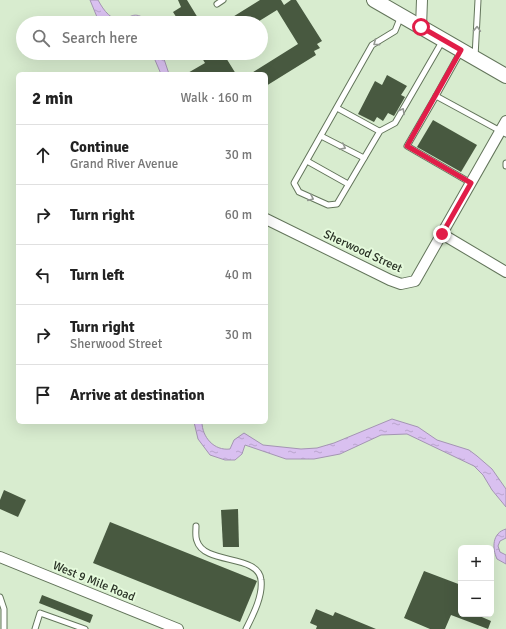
<!DOCTYPE html>
<html lang="en">
<head>
<meta charset="utf-8">
<style>
  body { margin:0; font-family:Signika,sans-serif; background:#f2f2f2; color:#222 }
  .controls { position:absolute; right:12px; bottom:12px; display:grid; overflow:hidden; border-radius:6px; box-shadow:0 4px 16px #0002 }
  .controls button { width:36px; height:36px; display:grid; place-items:center; padding:0; border:0; border-bottom:1px solid #e0e0e0; background:#fff; color:#222; font:20px sans-serif }
  .stop { position:absolute; width:12px; height:12px; margin:-9px; border:3px solid #e11d48; border-radius:50%; background:#fff }
  .stop.end { background:#e11d48; border-color:#fff; box-shadow:0 1px 4px #0008 }
  .list { margin:0; padding:0; list-style:none }
  h2 { display:flex; justify-content:space-between; align-items:center; height:52px; margin:0; padding:0 16px; font-size:17px }
  h2 small { font-size:13px; font-weight:400; color:#767676 }
  .list li { display:grid; grid-template-columns:26px 1fr auto; gap:12px; align-items:center; box-sizing:border-box; height:60px; padding:0 16px; border-top:1px solid #e0e0e0 }
  .list b { display:block; font-size:15px; white-space:nowrap }
  .list p { margin:0; font-size:13px; white-space:nowrap; color:#767676 }
  .list em { font-size:13px; font-style:normal; color:#767676 }
  .icon { flex:none; width:22px; height:22px; fill:none; stroke:currentColor; stroke-width:2; stroke-linecap:round; stroke-linejoin:round }
  .map { position:relative; flex:none; width:506px; height:629px; overflow:hidden }
  .search { position:absolute; background:#fff; box-shadow:0 4px 16px #0002; left:16px; top:16px; width:252px; height:44px; display:flex; align-items:center; gap:10px; box-sizing:border-box; padding:0 14px; border-radius:22px; color:#767676; font-size:15px }
  .panel { position:absolute; background:#fff; box-shadow:0 4px 16px #0002; left:16px; top:72px; width:252px; height:352px; border-radius:6px }
  .map>svg:first-child { display:block }
</style>
</head>
<body>
<div class="map">
<svg width="506" height="629" viewBox="0 0 506 629">
  <defs>
    <pattern id="water-ripples" width="26" height="14" patternUnits="userSpaceOnUse"><rect width="26" height="14" fill="#d9c0f0"/><path d="M2 4q2-2 4 0t4 0M15 11q2-2 4 0t4 0" fill="none" stroke="#baa5ce"/></pattern>
  </defs>
  <rect width="100%" height="100%" fill="#d8eccf"/>
  <g fill="url(#water-ripples)" stroke="#a495b3">
    <path d="M 90,0 L 98,0 C 104,11 111,21 125,21 C 132,12 142,14 148,23 L 103,23 L 97,17 Z"/>
    <polygon points="152,53 162,53 169,74 161,74"/>
    <path d="M 392,419 L 418,427 L 437,440 L 469,450 L 477,456 L 492,469 L 506,489 L 506,507 L 492,490 L 483,475 L 474,466 L 407,434 L 381,435 L 340,454 L 314,459 L 286,459 L 245,445 L 242,454 L 235,460 L 225,460 L 210,455 L 198,439 L 194,422 L 202,422 C 202,437 214,451 230,449 L 234,440 L 244,433 L 263,445 L 301,449 L 317,448 L 334,443 Z"/>
    <path d="M 506,529 L 506,538 L 500,541 L 498,546 L 500,552 L 506,555 L 506,564 L 497,559 C 492,548 492,533 506,529 Z"/>
  </g>
  <g fill="#485940">
    <polygon points="178,0 187,0 201,23 180,23 173,12 181,7"/>
    <polygon points="260,0 281,0 284,5 291,0 296,0 322,41 317,44 320,48 314,51 316,55 266,86 266,74 250,74 298,44 277,10 256,23 223,23"/>
    <polygon points="199,53 223,53 236,74 186,74 205,63"/>
    <polygon points="387,75 407,86 401,95 405,97 394,116 388,113 383,121 377,117 374,122 358,114 375,81 382,85"/>
    <polygon points="433,120 477,145 461,172 417,147"/>
    <polygon points="4,490 26,500 18,517 0,509 0,500"/>
    <polygon points="238,509 239,547 223,547 221,510"/>
    <polygon points="110,522 257,581 240,622 93,563"/>
    <polygon points="424,571 461,585 461,614 475,614 491,621 488,629 451,615 445,629 430,629 404,618"/>
    <polygon points="42,595 93,615 90,623 39,603"/>
    <polygon points="316,609 333,616 335,612 376,629 316,629 317,626 310,623"/>
  </g>
  <g fill="none" stroke-linecap="round" stroke-linejoin="round">
    <defs>
      <g id="lane">
        <polyline points="217,4 223,0"/>
        <polyline points="401,16 395,31 372,45 294,183 299,192 328,205 337,204 380,131 395,123 443,40"/>
        <polyline points="461,51 436,96 506,134"/>
        <polyline points="475,57 478,0"/>
        <polyline points="436,96 407,146 471,183"/>
        <polyline points="337,108 379,131"/>
        <polyline points="321,136 364,158"/>
        <polyline points="307,161 348,184"/>
        <polyline points="506,163 506,166"/>
        <path d="M 196,526 C 196,531 195,537 197,541 C 204,565 259,554 261,580 C 263,596 253,615 246,629"/>
        <polyline points="0,597 4,609 4,629"/>
        <polyline points="35,629 40,613 85,629"/>
      </g>
      <g id="street">
        <polyline points="421,27 422,0"/>
        <polyline points="266,219 390,280 401,284 415,281 506,121"/>
        <polyline points="442,234 506,272"/>
        <polyline points="0,557 178,629"/>
      </g>
      <polyline id="secondary" points="374,0 506,76"/>
    </defs>
    <use href="#lane" stroke="#63755b" stroke-width="7"/>
    <use href="#street" stroke="#63755b" stroke-width="12"/>
    <use href="#secondary" stroke="#63755b" stroke-width="16"/>
    <use href="#lane" stroke="#fff" stroke-width="5"/>
    <use href="#street" stroke="#fff" stroke-width="10"/>
    <use href="#secondary" stroke="#fff" stroke-width="14"/>
  </g>
  <defs><path id="oneway-chevron" d="M-2-3.5L2.5 0L-2 3.5" fill="none" stroke-width="1.6" stroke-linecap="round" stroke-linejoin="round"/></defs>
  <g stroke="#949892">
    <use href="#oneway-chevron" transform="translate(477 29) rotate(-88)"/>
    <use href="#oneway-chevron" transform="translate(376 43) rotate(143)"/>
    <use href="#oneway-chevron" transform="translate(402 111) rotate(-61)"/>
    <use href="#oneway-chevron" transform="translate(343 147) rotate(27)"/>
    <use href="#oneway-chevron" transform="translate(311 198) rotate(24)"/>
  </g>
  <g fill="none" stroke-linecap="round" stroke-linejoin="round">
    <polyline stroke="#e11d48" stroke-width="5" points="421,27 461,50 407,146 471,183 442,234"/>
  </g>
  <g text-anchor="middle" stroke-width="4" stroke-linejoin="round" paint-order="stroke">
    <g font-size="12" fill="#293125" stroke="#e5fadc">
      <text transform="translate(363 251) rotate(25)" y="4">Sherwood Street</text>
      <text transform="translate(94 581) rotate(22)" y="4">West 9 Mile Road</text>
    </g>
  </g>
</svg>
<div class="controls">
<button>+</button>
<button>−</button>
</div>
<div class="stop" style="left:421px;top:27px"></div>
<div class="stop end" style="left:442px;top:234px"></div>
<div class="search"><svg class="icon" aria-label="search" viewBox="0 0 24 24"><circle cx="10" cy="10" r="6"/><path d="M15 15l6 6"/></svg>Search here</div>
<section class="panel">
<h2>2 min<small>Walk · 160 m</small></h2>
<ul class="list">
<li><svg class="icon" aria-label="ahead" viewBox="0 0 24 24"><path d="M12 20V5M6 11l6-6 6 6"/></svg><div><b>Continue</b><p>Grand River Avenue</p></div><em>30 m</em></li>
<li><svg class="icon" aria-label="right" viewBox="0 0 24 24"><path d="M7 20v-9h11M14 6l5 5-5 5"/></svg><div><b>Turn right</b></div><em>60 m</em></li>
<li><svg class="icon" aria-label="left" viewBox="0 0 24 24"><path d="M17 20v-9H6M10 6l-5 5 5 5"/></svg><div><b>Turn left</b></div><em>40 m</em></li>
<li><svg class="icon" aria-label="right" viewBox="0 0 24 24"><path d="M7 20v-9h11M14 6l5 5-5 5"/></svg><div><b>Turn right</b><p>Sherwood Street</p></div><em>30 m</em></li>
<li><svg class="icon" aria-label="arrive" viewBox="0 0 24 24"><path d="M6 21V4h12l-3 4 3 4H6"/></svg><div><b>Arrive at destination</b></div></li>
</ul>
</section>
</div>
</body>
</html>
